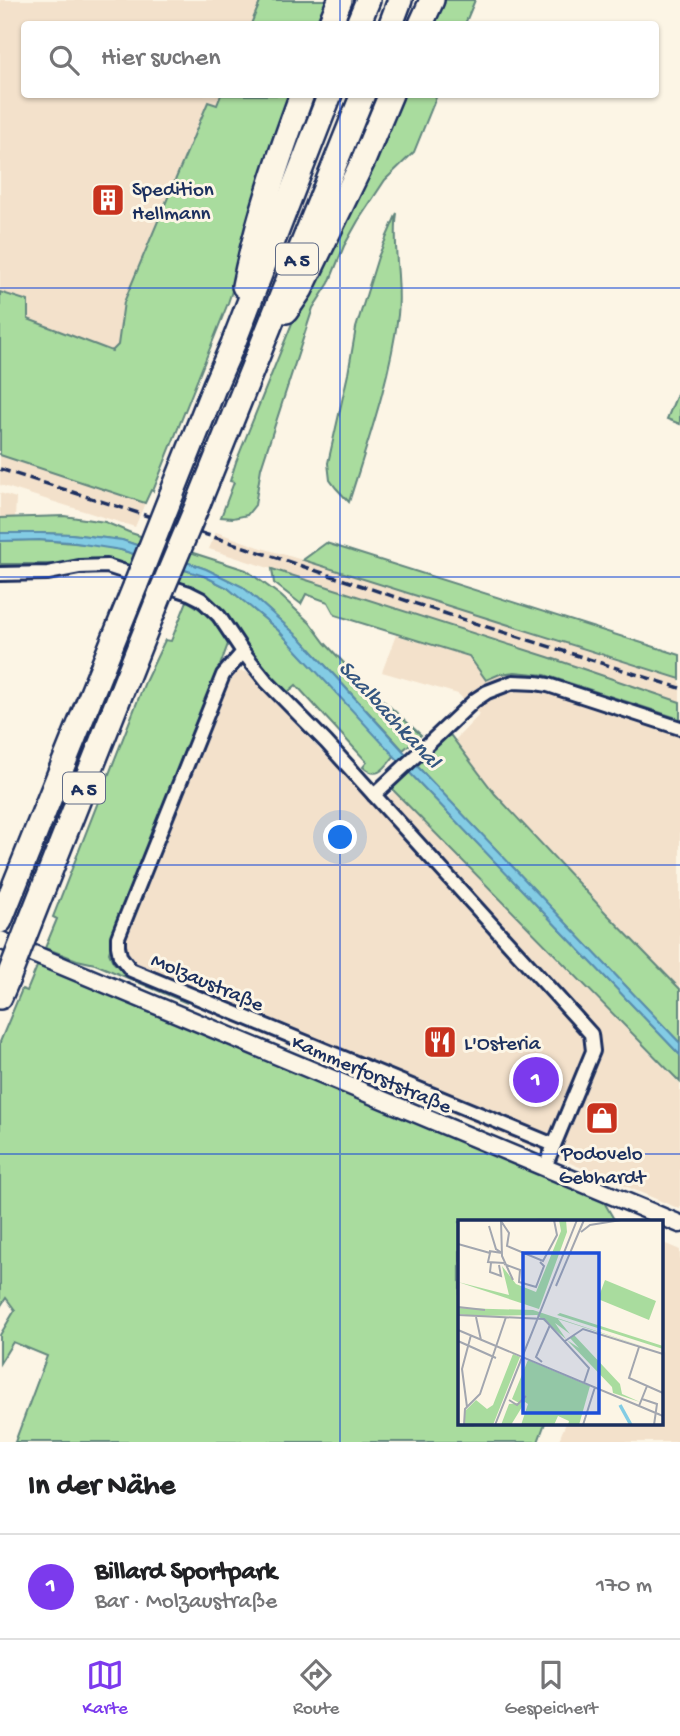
<!DOCTYPE html>
<html lang="de">
<head>
<meta charset="utf-8">
<style>
  body { margin:0; font-family:"Gochi Hand",sans-serif; background:#f2f2f2; color:#202124 }
  .you { position:absolute; left:341px; top:838px; width:24px; height:24px; margin:-18px; border:5px solid #fff; border-radius:50%; background:#1a73e8; box-shadow:0 0 0 10px #1a73e833 }
  .badge { display:grid; place-items:center; width:46px; height:46px; border-radius:50%; background:#7c3aed; color:#fff; font-size:23px; font-weight:700 }
  .pin { position:absolute; translate:-50% -50%; border:4px solid #fff; box-shadow:0 2px 7px #0006 }
  .list { margin:0; padding:0; list-style:none }
  h2 { display:flex; justify-content:space-between; align-items:center; height:91px; margin:0; padding:0 28px; font-size:30px }
  h2 small { font-size:23px; font-weight:400; color:#757577 }
  .list li { display:grid; grid-template-columns:46px 1fr auto; gap:21px; align-items:center; box-sizing:border-box; height:105px; padding:0 28px; border-top:2px solid #e0e0e0 }
  .list b { display:block; font-size:26px; white-space:nowrap }
  .list p { margin:0; font-size:23px; white-space:nowrap; color:#757577 }
  .list em { font-size:23px; font-style:normal; color:#757577 }
  .icon { flex:none; width:38px; height:38px; fill:none; stroke:currentColor; stroke-width:2; stroke-linecap:round; stroke-linejoin:round }
  .map { position:relative; flex:none; width:680px; height:1442px; overflow:hidden }
  .search { position:absolute; background:#fff; box-shadow:0 2px 5px #0004; left:21px; right:21px; top:21px; height:77px; display:flex; align-items:center; gap:18px; box-sizing:border-box; padding:0 24px; border-radius:7px; color:#757577; font-size:26px }
  .sheet { height:196px; background:#fff }
  nav { display:flex; justify-content:space-around; align-items:center; box-sizing:border-box; height:98px; border-top:2px solid #e0e0e0; background:#fff; font-size:19px; color:#757577 }
  nav a { display:grid; justify-items:center; gap:4px }
  nav .on { color:#7c3aed }
  .map>svg:first-child { display:block }
</style>
</head>
<body>
<div class="map">
<svg width="680" height="1442" viewBox="0 0 680 1442">
  <rect width="100%" height="100%" fill="#fcf5e5"/>
  <filter id="ink" filterUnits="userSpaceOnUse"><feTurbulence type="fractalNoise" baseFrequency=".0143" numOctaves="2"/><feDisplacementMap in="SourceGraphic" scale="14" xChannelSelector="R" yChannelSelector="G"/><feConvolveMatrix kernelMatrix="1 2 1 2 8 2 1 2 1" color-interpolation-filters="sRGB"/></filter>
  <g filter="url(#ink)">
    <g fill="#f3e1cb">
      <polygon points="0,0 261,0 251,24 24,24 24,94 221,95 127,354 0,420"/>
      <polygon points="0,455 145,503 135,527 0,485"/>
      <polygon points="0,493 16,498 15,518 0,518"/>
      <polygon points="216,532 265,549 367,579 680,679 680,702 548,657 209,549"/>
      <polygon points="396,635 469,656 500,674 515,672 545,675 680,719 680,989 495,795 454,741 480,714 458,694 382,672"/>
      <polygon points="242,671 247,672 375,808 394,791 680,1084 680,1209 187,1003 188,986 132,961 125,951 123,938 224,679 232,673"/>
      <polygon points="661,1242 680,1250 680,1442 558,1442 566,1423 661,1423"/>
    </g>
    <g fill="#a9dc9e" stroke="#62867e" stroke-width="2">
      <polygon points="261,0 328,0 320,24 251,24"/>
      <polygon points="443,0 475,0 465,24 431,24"/>
      <polygon points="221,95 296,95 228,303 153,491 151,490 145,503 0,455 0,292 28,301 28,319 112,351 118,345 124,302 208,102 217,105"/>
      <polygon points="399,95 437,95 414,152 385,180 358,221 344,246 329,283 313,308 261,468 255,505 247,515 233,518 221,517 234,482 230,481 236,462 299,306"/>
      <path d="M 397,213 C 392,247 402,281 398,315 C 390,379 368,441 349,502 L 336,488 L 330,480 L 328,463 L 348,374 L 356,328 L 378,257 Z"/>
      <polygon points="680,387 680,424 667,419"/>
      <polygon points="64,516 105,522 131,533 246,570 281,596 310,623 325,643 358,678 421,735 403,750 302,640 243,587 206,569 122,540 71,534 40,533 0,533 0,518"/>
      <path d="M 39,540 L 97,545 L 121,550 L 204,576 L 228,588 L 278,630 L 395,755 C 385,767 378,781 363,767 L 367,762 L 296,685 L 288,692 C 277,680 264,668 254,655 C 234,628 227,608 196,590 L 120,564 L 102,560 L 79,560 L 65,564 L 0,564 L 0,541 Z"/>
      <polygon points="326,543 680,655 680,679 303,560"/>
      <polygon points="272,569 548,657 680,702 680,719 545,675 515,672 500,674 486,680 469,656 335,615 328,602 306,594 301,604 274,583"/>
      <path d="M 187,601 C 211,615 214,622 228,644 L 189,749 L 114,936 L 109,953 L 113,962 L 123,972 L 147,982 L 187,1003 L 95,964 L 77,960 L 45,948 L 57,919 L 53,917 L 145,682 L 165,640 L 171,641 Z"/>
      <polygon points="446,735 451,736 495,794 606,913 680,989 680,1043 416,765"/>
      <polygon points="409,772 680,1055 680,1082 394,791 393,786"/>
      <polygon points="38,964 245,1051 601,1197 615,1221 460,1222 460,1423 545,1423 538,1442 15,1442 47,1356 13,1342 0,1363 0,1335 15,1310 6,1298 0,1307 0,1042 22,989 27,991"/>
    </g>
    <polygon fill="#83cce4" stroke="#598dae" stroke-width="2" points="0,533 40,533 71,534 122,540 206,569 243,587 302,640 416,765 680,1043 680,1055 409,772 278,630 228,588 204,576 121,550 70,542 39,540 0,541"/>
    <g fill="none" stroke-linecap="round" stroke-linejoin="round">
      <defs>
        <g id="minor">
          <polyline points="0,574 48,573 79,567 107,566 189,593 201,599 219,616 243,652 267,682 326,742 591,1034 593,1051 545,1167"/>
          <polyline points="243,652 223,675 118,937 118,946 120,956 131,970 554,1145"/>
          <polyline points="374,795 475,700 487,692 513,682 536,683 548,685 680,728"/>
        </g>
        <polyline id="tertiary" points="0,940 680,1224"/>
        <g id="motorway">
          <polyline points="330,24 340,0"/>
          <polyline points="358,24 368,0"/>
          <polyline points="391,24 400,0"/>
          <polyline points="421,24 432,0"/>
          <path d="M 244,286 C 257,220 279,157 302,94"/>
          <polyline points="286,311 301,289 363,161 391,94"/>
          <polyline points="171,496 215,385 233,344 330,94"/>
          <polyline points="198,504 363,94"/>
          <polyline points="0,921 136,584"/>
          <polyline points="30,922 161,592"/>
          <polyline points="0,997 9,976"/>
        </g>
      </defs>
      <use href="#minor" stroke="#1b2f5e" stroke-width="18"/>
      <use href="#tertiary" stroke="#1b2f5e" stroke-width="21"/>
      <use href="#motorway" stroke="#1b2f5e" stroke-width="28"/>
      <use href="#minor" stroke="#fcf5e5" stroke-width="12"/>
      <use href="#tertiary" stroke="#fcf5e5" stroke-width="16"/>
      <use href="#motorway" stroke="#fcf5e5" stroke-width="23"/>
      <polyline stroke="#1b2f5e" stroke-width="3.5" stroke-dasharray="10 5" stroke-linecap="butt" points="0,469 223,540 462,619 680,688"/>
      <defs>
        <g id="motorway-bridge">
          <polyline points="136,584 171,496"/>
          <polyline points="161,592 198,504"/>
          <polyline points="9,976 30,922"/>
        </g>
      </defs>
      <use href="#motorway-bridge" stroke="#1b2f5e" stroke-width="28" stroke-linecap="butt"/>
      <use href="#motorway-bridge" stroke="#fcf5e5" stroke-width="23"/>
    </g>
  </g>
  <path fill="none" stroke="#1d4ed8" stroke-width="2" stroke-opacity="0.55" d="M 340,0 L 340,24M 340,94 L 340,1442M 0,288 L 680,288M 0,577 L 680,577M 0,865 L 680,865M 0,1154 L 680,1154"/>
  <defs>
    <symbol id="building-square" viewBox="-11 -11 22 22"><rect x="-9" y="-9" width="18" height="18" rx="4" fill="#c8321e" stroke="#fcf5e5"/><path d="M-4-6H4V6H1V3H-1V6H-4ZM-2.5-4.3h1.7v1.8h-1.7ZM.8-4.3h1.7v1.8H.8ZM-2.5-1h1.7V.8h-1.7ZM.8-1h1.7V.8H.8Z" fill="#fff"/></symbol>
    <symbol id="restaurant-square" viewBox="-11 -11 22 22"><rect x="-9" y="-9" width="18" height="18" rx="4" fill="#c8321e" stroke="#fcf5e5"/><path d="M-5-6h1v4h1v-4h1v4h1v-4h1v5L-1.5 .5V6h-2V.5L-5-1ZM5-6V6H3V1.5H1.5Q1.5-4 5-6Z" fill="#fff"/></symbol>
    <symbol id="shop-square" viewBox="-11 -11 22 22"><rect x="-9" y="-9" width="18" height="18" rx="4" fill="#c8321e" stroke="#fcf5e5"/><path d="M-5-2.5h2.3a2.7 3.5 0 0 1 5.4 0H5L5.5 6h-11ZM-1.5-2.5h3a1.5 2.3 0 0 0-3 0Z" fill="#fff"/></symbol>
  </defs>
  <g fill-rule="evenodd">
    <use href="#building-square" x="89" y="181" width="38" height="38"/>
    <use href="#restaurant-square" x="421" y="1023" width="38" height="38"/>
    <use href="#shop-square" x="583" y="1099" width="38" height="38"/>
  </g>
  <g text-anchor="middle" stroke-width="6" stroke-linejoin="round" paint-order="stroke">
    <g fill="#fcf5e5" stroke="#5e6a86" stroke-width="2">
      <rect x="276" y="243.5" width="42" height="31" rx="5"/>
      <rect x="63" y="772.5" width="42" height="31" rx="5"/>
    </g>
    <g font-size="19" font-weight="bold" fill="#1b2f5e">
      <text x="297" y="266">A 5</text>
      <text x="84" y="795">A 5</text>
    </g>
    <g font-size="21" fill="#1b2f5e" stroke="#fcf5e5" text-anchor="start">
      <text x="132" y="195">Spedition<tspan x="132" dy="24">Hellmann</tspan></text>
      <text x="464" y="1049">L'Osteria</text>
      <text x="602" y="1159" text-anchor="middle">Podovelo<tspan x="602" dy="24">Gebhardt</tspan></text>
    </g>
    <g font-size="21" fill="#1b2f5e" stroke="#fcf5e5">
      <text transform="translate(208 981) rotate(23)" y="7">Molzaustraße</text>
      <text transform="translate(372 1073) rotate(23)" y="7">Kammerforststraße</text>
    </g>
    <g font-size="23" font-style="italic" fill="#355680" stroke="#fcf5e5">
      <text transform="translate(391 713) rotate(47)" y="8">Saalbachkanal</text>
    </g>
  </g>
  <g transform="translate(458 1220)">
    <rect width="205" height="205" fill="#fcf5e5"/>
    <path d="M 101,0 L 108,0 L 109,12 L 81,89 L 0,62 L 51,75 L 44,46 L 58,64 L 78,72 L 103,11 ZM 147,60 L 198,81 L 191,100 L 140,79 ZM 0,88 L 75,90 L 205,133 L 100,99 L 112,114 L 97,103 L 108,119 L 79,95 L 17,96 L 0,94 ZM 102,93 L 205,126 L 205,129 L 99,95 ZM 116,115 L 162,164 L 164,174 L 182,182 L 155,173 L 154,167 L 109,120 L 121,128 L 112,118 ZM 55,134 L 62,137 L 35,205 L 6,205 L 7,191 L 18,180 L 29,189 L 35,185 ZM 70,140 L 132,166 L 121,205 L 110,205 L 111,201 L 100,196 L 96,205 L 63,205 L 70,184 L 67,182 L 53,205 L 43,205 L 51,184 L 61,183 L 54,179 Z" fill="#a9dc9e"/>
    <path fill="none" stroke="#83cce4" stroke-width="3.5" d="M 162,185 L 173,205"/>
    <path fill="none" stroke="#a2a6af" stroke-width="2" d="M 43,1 L 51,13 L 49,26 L 85,41 L 99,15 L 96,0M 43,1 L 44,36 L 55,60M 123,12 L 132,5 L 163,0M 0,24 L 32,33 L 30,42 L 46,43M 31,31 L 44,33 L 38,29 L 31,6M 33,43 L 32,52 L 43,56 L 41,45M 46,44 L 62,50 L 61,62 L 78,67 L 86,46 L 82,42M 98,66 L 126,0M 0,87 L 27,90M 0,95 L 86,99 L 131,148 L 126,163M 18,97 L 23,120M 0,110 L 205,196M 0,121 L 38,138M 107,121 L 125,109 L 205,134M 181,127 L 171,158 L 205,173M 84,142 L 78,137 L 92,105M 184,179 L 199,184 L 196,205M 51,180 L 59,185 L 68,176M 181,186 L 189,166M 9,187 L 4,149 L 13,115M 6,205 L 7,189 L 22,174 L 48,97M 37,205 L 119,0M 125,205 L 137,167"/>
    <path fill="#1d4ed8" fill-opacity="0.15" stroke="#1d4ed8" stroke-width="3.5" d="M 65,33 L 141,33 L 141,193 L 65,193 Z"/>
    <rect width="205" height="205" fill="none" stroke="#1b2f5e" stroke-width="3.5"/>
  </g>
</svg>
<div class="you"></div>
<div class="pin badge" style="left:536px;top:1080px">1</div>
<div class="search"><svg class="icon" aria-label="search" viewBox="0 0 24 24"><circle cx="10" cy="10" r="6"/><path d="M15 15l6 6"/></svg>Hier suchen</div>
</div>
<section class="sheet">
<h2>In der Nähe<small></small></h2>
<ul class="list">
<li><span class="badge">1</span><div><b>Billard Sportpark</b><p>Bar · Molzaustraße</p></div><em>170 m</em></li>
</ul>
</section>
<nav>
<a class="on"><svg class="icon" aria-label="map" viewBox="0 0 24 24"><path d="M3 6l6-2 6 2 6-2v14l-6 2-6-2-6 2zM9 4v14M15 6v14"/></svg>Karte</a>
<a><svg class="icon" aria-label="directions" viewBox="0 0 24 24"><path d="M12 3l9 9-9 9-9-9zM9 14v-3h6M13 9l2 2-2 2"/></svg>Route</a>
<a><svg class="icon" aria-label="saved" viewBox="0 0 24 24"><path d="M7 4h10v16l-5-4-5 4z"/></svg>Gespeichert</a>
</nav>
</body>
</html>
